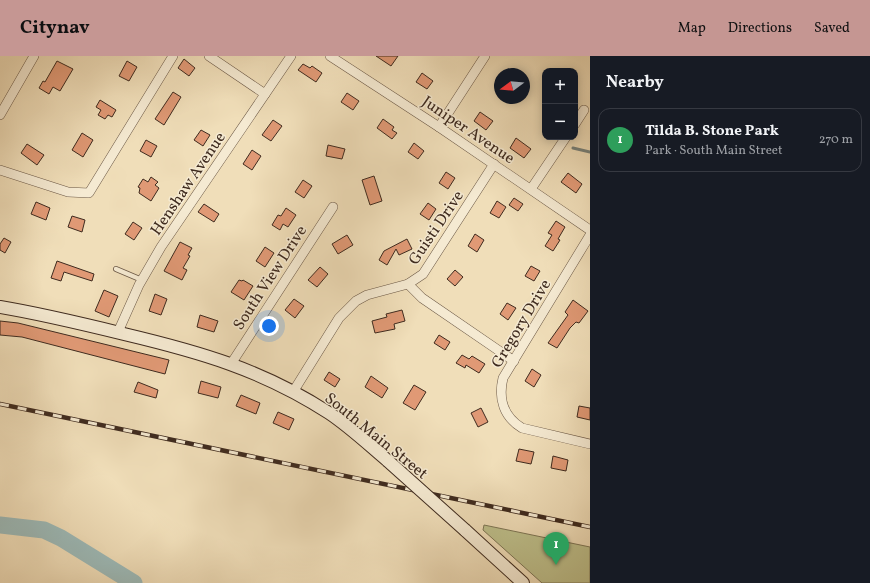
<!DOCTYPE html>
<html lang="en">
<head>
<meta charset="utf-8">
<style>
  body { margin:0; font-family:Vollkorn,serif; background:#242831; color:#f1f3f6 }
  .controls { position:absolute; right:12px; top:12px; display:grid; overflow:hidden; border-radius:8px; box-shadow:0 2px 10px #0003 }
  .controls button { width:36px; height:36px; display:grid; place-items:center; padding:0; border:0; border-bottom:1px solid #363941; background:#171b24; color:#f1f3f6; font:20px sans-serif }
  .compass { position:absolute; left:494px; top:12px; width:36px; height:36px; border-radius:50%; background:#171b24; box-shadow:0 2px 10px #0003; rotate:254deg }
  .you { position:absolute; left:269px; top:270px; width:14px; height:14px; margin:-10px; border:3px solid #fff; border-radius:50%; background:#1a73e8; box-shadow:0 0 0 6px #1a73e833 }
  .badge { display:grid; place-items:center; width:26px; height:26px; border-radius:50%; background:#c59692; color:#fff; font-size:13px; font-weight:700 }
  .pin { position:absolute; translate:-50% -33px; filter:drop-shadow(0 1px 2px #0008) }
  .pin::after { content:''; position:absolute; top:21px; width:14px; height:12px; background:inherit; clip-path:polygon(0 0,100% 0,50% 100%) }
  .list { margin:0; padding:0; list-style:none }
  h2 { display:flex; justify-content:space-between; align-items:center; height:52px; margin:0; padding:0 16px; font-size:17px }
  h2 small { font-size:13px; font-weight:400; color:#9ea1a6 }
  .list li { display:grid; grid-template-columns:26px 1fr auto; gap:12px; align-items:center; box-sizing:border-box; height:64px; margin:0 8px 8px; padding:0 8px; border:1px solid #363941; border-radius:12px }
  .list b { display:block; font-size:15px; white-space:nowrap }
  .list p { margin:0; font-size:13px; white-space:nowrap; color:#9ea1a6 }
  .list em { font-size:13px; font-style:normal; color:#9ea1a6 }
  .map { position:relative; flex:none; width:590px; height:527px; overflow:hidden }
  header { display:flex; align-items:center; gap:24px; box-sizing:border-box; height:56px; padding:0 20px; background:#c59692; color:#111 }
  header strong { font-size:19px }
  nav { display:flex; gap:22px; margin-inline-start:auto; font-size:14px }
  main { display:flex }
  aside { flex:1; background:#171b24 }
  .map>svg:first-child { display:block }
</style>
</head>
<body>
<header>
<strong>Citynav</strong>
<nav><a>Map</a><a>Directions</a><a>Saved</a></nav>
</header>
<main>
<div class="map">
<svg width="590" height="527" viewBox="0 0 590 527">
  <rect width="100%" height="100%" fill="#f0deb9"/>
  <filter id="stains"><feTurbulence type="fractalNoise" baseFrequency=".005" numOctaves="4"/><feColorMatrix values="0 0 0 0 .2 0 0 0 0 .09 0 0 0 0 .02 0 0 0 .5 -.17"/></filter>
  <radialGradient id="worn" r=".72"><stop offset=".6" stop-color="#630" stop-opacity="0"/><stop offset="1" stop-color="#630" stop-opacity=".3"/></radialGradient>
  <polygon fill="#bec08c" stroke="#7e7656" points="484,469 590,491 590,527 542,527 483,474"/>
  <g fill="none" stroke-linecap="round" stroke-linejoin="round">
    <polyline stroke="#77817b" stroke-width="3" points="573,92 590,96"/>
    <polyline stroke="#9dbab8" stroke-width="17" points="0,469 44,474 61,482 134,527"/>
  </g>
  <g fill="#e09975" stroke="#3f2b1f">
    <polygon points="376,0 398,0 391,10"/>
    <polygon points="184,3 195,12 189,20 178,12"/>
    <polygon points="57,5 73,13 60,35 53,31 49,38 39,32 43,25 45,26"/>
    <polygon points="127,5 137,11 129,25 119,20"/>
    <polygon points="303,8 310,12 312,10 322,17 316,26 298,14"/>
    <polygon points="422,17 433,25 427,33 416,26"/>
    <polygon points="173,36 181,41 164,69 155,63"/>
    <polygon points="347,37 359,45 353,54 341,46"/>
    <polygon points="100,44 116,54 112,61 108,59 105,63 98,59 101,54 96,51"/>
    <polygon points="480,56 493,65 486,74 474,65"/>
    <polygon points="383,63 394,71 392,74 397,77 392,83 377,72"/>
    <polygon points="273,64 282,70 271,85 262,79"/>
    <polygon points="201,74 210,79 203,90 194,84"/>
    <polygon points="82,77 93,84 83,101 72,94"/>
    <polygon points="516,82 531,93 524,102 510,92"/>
    <polygon points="146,84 157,90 151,101 140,95"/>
    <polygon points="414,87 424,95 418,103 408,96"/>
    <polygon points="27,88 44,99 37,109 21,97"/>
    <polygon points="328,89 345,93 342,103 326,100"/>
    <polygon points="252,94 261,100 252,114 243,108"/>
    <polygon points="446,116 455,122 448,133 439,127"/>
    <polygon points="568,117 582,128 576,137 561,126"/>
    <polygon points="374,120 382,145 370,149 362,124"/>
    <polygon points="151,121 158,126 155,129 159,132 151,145 139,137 140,132 138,131 143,123 148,126"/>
    <polygon points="303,124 312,130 304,142 295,136"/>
    <polygon points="514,142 523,148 518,155 509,149"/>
    <polygon points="497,145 506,151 499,162 490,157"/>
    <polygon points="36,146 50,152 46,164 31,158"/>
    <polygon points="428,147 436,153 429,164 420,158"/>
    <polygon points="204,148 219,158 214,166 198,156"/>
    <polygon points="286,152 296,159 288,171 283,168 280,174 272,169 278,159 281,160"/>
    <polygon points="72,160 85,164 82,176 68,171"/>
    <polygon points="556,165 565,171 558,183 560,184 553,195 545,190 552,179 548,177"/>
    <polygon points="133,166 142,172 134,184 125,178"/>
    <polygon points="475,178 484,184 477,196 468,190"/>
    <polygon points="347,179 353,189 338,198 332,188"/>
    <polygon points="4,182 11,186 5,197 0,194 0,188"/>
    <polygon points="407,183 412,193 399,199 396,193 387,209 379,204 384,195"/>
    <polygon points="180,186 192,192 188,199 190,200 183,212 187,214 182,224 164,215"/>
    <polygon points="265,191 274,197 265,211 256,205"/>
    <polygon points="57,205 94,218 92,225 64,216 61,225 51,222"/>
    <polygon points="531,210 540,215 534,225 525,220"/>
    <polygon points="320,211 328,218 317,231 308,224"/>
    <polygon points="455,214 463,221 455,230 447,223"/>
    <polygon points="239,224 242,225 243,224 253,230 244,244 231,236"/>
    <polygon points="104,234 118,240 109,261 95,255"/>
    <polygon points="155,238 167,243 161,259 149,255"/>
    <polygon points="294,243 304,250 295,262 285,254"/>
    <polygon points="573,244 588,255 579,267 576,266 570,272 557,292 548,287 568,259 565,256"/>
    <polygon points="507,247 516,252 508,264 500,258"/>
    <polygon points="402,254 405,265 394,268 395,273 375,277 372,265 387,261 386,258"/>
    <polygon points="200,259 218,265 214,276 197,271"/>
    <polygon points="0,265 18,267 169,304 165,318 22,281 0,279"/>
    <polygon points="439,279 450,286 445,294 434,287"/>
    <polygon points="462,299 469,303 472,300 485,308 479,317 466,309 465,312 456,307"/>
    <polygon points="532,313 541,319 534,331 525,325"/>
    <polygon points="329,316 340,323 335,331 324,324"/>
    <polygon points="371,320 388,332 382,342 365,331"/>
    <polygon points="201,325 221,331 218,342 198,337"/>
    <polygon points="138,326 158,334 156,342 134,336"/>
    <polygon points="414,329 426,336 415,354 403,347"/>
    <polygon points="241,339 260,347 256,358 236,350"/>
    <polygon points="579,350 590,352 590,364 577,361"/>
    <polygon points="481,352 488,366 478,371 471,357"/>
    <polygon points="278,356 294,363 289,374 273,367"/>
    <polygon points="519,393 534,396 531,408 516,405"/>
    <polygon points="553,400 568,404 566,415 551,412"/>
  </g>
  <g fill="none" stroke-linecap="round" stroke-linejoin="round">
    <defs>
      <polyline id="service" points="116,213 142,224"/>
      <g id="minor">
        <polyline points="209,0 265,38"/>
        <polyline points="330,0 439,71 590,174"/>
        <polyline points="0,59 34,0"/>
        <polyline points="575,68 584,54"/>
        <polyline points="439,71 485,0"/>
        <polyline points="0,114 68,136 89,137 173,0"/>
        <polyline points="531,133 566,81"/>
        <path d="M 590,179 L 503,322 C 498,343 504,361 522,372 L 590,388"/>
        <polyline points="408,228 422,242 514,305"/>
        <polyline points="118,276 139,229 161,191 291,0"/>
        <polyline points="231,308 333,151"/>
        <polyline points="293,336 339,262 356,245 367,239 408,228 423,218 494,108"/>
      </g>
      <g id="secondary">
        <path d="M 0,251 C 42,258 83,268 124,278 C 200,296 263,314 329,357 C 350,371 369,389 388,405"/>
        <polyline points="465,474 523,527"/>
      </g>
    </defs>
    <use href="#service" stroke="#6b5846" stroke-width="6"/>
    <use href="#minor" stroke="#6b5846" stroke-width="10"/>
    <use href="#secondary" stroke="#3f2b1f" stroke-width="14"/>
    <use href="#service" stroke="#f5ead2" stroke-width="4.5"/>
    <use href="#minor" stroke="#f5ead2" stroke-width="9"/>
    <use href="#secondary" stroke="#f5ead2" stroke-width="12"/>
    <defs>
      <polyline id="rail" points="0,348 590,471"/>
    </defs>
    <use href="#rail" stroke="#3f2b1f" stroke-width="4.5"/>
    <use href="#rail" stroke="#f5ead2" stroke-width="3" stroke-dasharray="9" stroke-linecap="butt"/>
    <defs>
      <polyline id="secondary-bridge" points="388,405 465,474"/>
    </defs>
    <use href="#secondary-bridge" stroke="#3f2b1f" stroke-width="14" stroke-linecap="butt"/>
    <use href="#secondary-bridge" stroke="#f5ead2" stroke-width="12"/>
  </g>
  <g text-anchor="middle" stroke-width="3" stroke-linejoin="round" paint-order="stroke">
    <g font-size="16" fill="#3f2b1f" stroke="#f5ead2">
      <text transform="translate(469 73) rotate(34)" y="6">Juniper Avenue</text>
      <text transform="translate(187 127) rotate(-56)" y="6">Henshaw Avenue</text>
      <text transform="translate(435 171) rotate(-56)" y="6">Guisti Drive</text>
      <text transform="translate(269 221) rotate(-57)" y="6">South View Drive</text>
      <text transform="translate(520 267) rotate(-59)" y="6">Gregory Drive</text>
      <text transform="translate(377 379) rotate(39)" y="6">South Main Street</text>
    </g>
  </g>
  <rect width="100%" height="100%" filter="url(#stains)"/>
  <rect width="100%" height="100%" fill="url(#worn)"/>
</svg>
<div class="controls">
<button>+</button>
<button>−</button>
</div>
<svg class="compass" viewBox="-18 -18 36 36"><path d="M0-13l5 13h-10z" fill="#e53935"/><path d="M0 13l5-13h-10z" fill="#9ea1a6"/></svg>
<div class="you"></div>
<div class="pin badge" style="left:556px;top:509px;background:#2e9e5b">1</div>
</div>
<aside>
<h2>Nearby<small></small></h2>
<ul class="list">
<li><span class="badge" style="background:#2e9e5b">1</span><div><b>Tilda B. Stone Park</b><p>Park · South Main Street</p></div><em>270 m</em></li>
</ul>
</aside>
</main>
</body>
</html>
